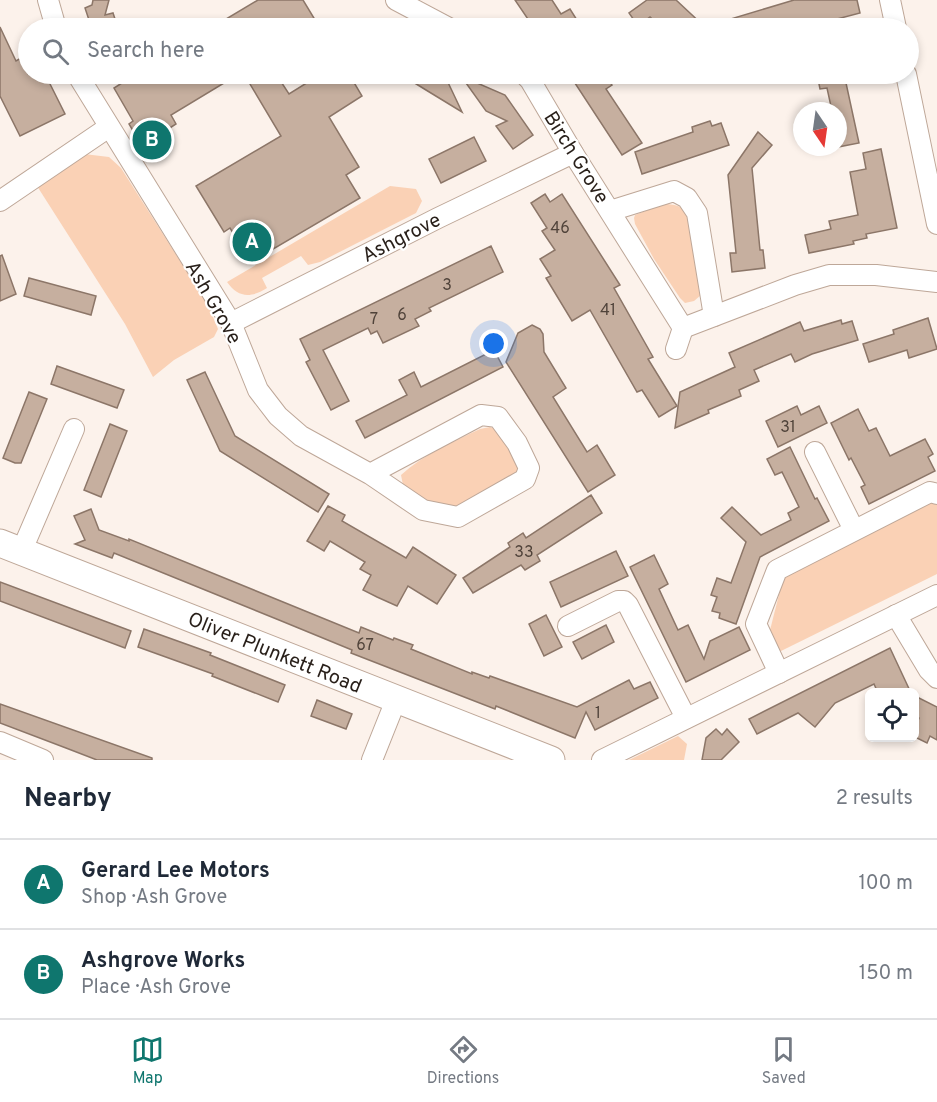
<!DOCTYPE html>
<html lang="en">
<head>
<meta charset="utf-8">
<style>
  body { margin:0; font-family:Overpass,sans-serif; background:#f6f6f7; color:#1f2937 }
  .controls { position:absolute; right:18px; bottom:18px; display:grid; overflow:hidden; border-radius:9px; box-shadow:0 3px 9px #0003 }
  .controls button { width:54px; height:54px; display:grid; place-items:center; padding:0; border:0; border-bottom:2px solid #e0e1e3; background:#fff; color:#1f2937; font:30px sans-serif }
  .compass { position:absolute; left:793px; top:102px; width:54px; height:54px; border-radius:50%; background:#fff; box-shadow:0 3px 9px #0003; rotate:167deg }
  .you { position:absolute; left:494px; top:344px; width:21px; height:21px; margin:-15px; border:4px solid #fff; border-radius:50%; background:#1a73e8; box-shadow:0 0 0 9px #1a73e833 }
  .badge { display:grid; place-items:center; width:39px; height:39px; border-radius:50%; background:#0f766e; color:#fff; font-size:20px; font-weight:700 }
  .pin { position:absolute; translate:-50% -50%; border:3px solid #fff; box-shadow:0 2px 6px #0006 }
  .list { margin:0; padding:0; list-style:none }
  h2 { display:flex; justify-content:space-between; align-items:center; height:78px; margin:0; padding:0 24px; font-size:26px }
  h2 small { font-size:20px; font-weight:400; color:#747a83 }
  .list li { display:grid; grid-template-columns:39px 1fr auto; gap:18px; align-items:center; box-sizing:border-box; height:90px; padding:0 24px; border-top:2px solid #e0e1e3 }
  .list b { display:block; font-size:22px; white-space:nowrap }
  .list p { margin:0; font-size:20px; white-space:nowrap; color:#747a83 }
  .list em { font-size:20px; font-style:normal; color:#747a83 }
  .icon { flex:none; width:33px; height:33px; fill:none; stroke:currentColor; stroke-width:2; stroke-linecap:round; stroke-linejoin:round }
  .map { position:relative; flex:none; width:937px; height:760px; overflow:hidden }
  .search { position:absolute; background:#fff; box-shadow:0 3px 9px #0003; left:18px; right:18px; top:18px; height:66px; display:flex; align-items:center; gap:15px; box-sizing:border-box; padding:0 21px; border-radius:33px; color:#747a83; font-size:22px }
  .sheet { height:258px; background:#fff }
  nav { display:flex; justify-content:space-around; align-items:center; box-sizing:border-box; height:84px; border-top:2px solid #e0e1e3; background:#fff; font-size:16px; color:#747a83 }
  nav a { display:grid; justify-items:center; gap:3px }
  nav .on { color:#0f766e }
  .map>svg:first-child { display:block }
</style>
</head>
<body>
<div class="map">
<svg width="937" height="760" viewBox="0 0 937 760">
  <rect width="100%" height="100%" fill="#fcf2eb"/>
  <g fill="#fad1b5">
    <polygon points="84,154 109,157 121,168 208,305 218,329 214,337 174,360 153,377 125,324 37,186"/>
    <path d="M 390,186 L 416,189 L 422,201 L 416,213 L 320,262 L 308,265 L 301,256 L 262,278 L 267,288 C 251,298 238,298 227,282 Z"/>
    <path d="M 663,204 C 674,204 682,206 691,214 L 701,295 L 694,301 L 685,303 L 680,298 L 654,259 L 635,224 L 634,218 L 635,215 Z"/>
    <path d="M 490,427 C 503,431 519,460 518,473 L 456,509 L 432,506 L 404,490 L 401,475 C 424,454 453,442 480,429 Z"/>
    <polygon points="937,500 937,574 779,652 769,634 784,575"/>
    <polygon points="678,736 687,744 684,760 629,760"/>
  </g>
  <g fill="#c6af9f" stroke="#8c7668" stroke-width="1.5">
    <polygon points="93,0 109,0 105,15 113,13 118,28 74,28 73,24 89,20 85,8 92,5"/>
    <polygon points="258,0 303,0 320,28 211,28"/>
    <polygon points="515,0 552,0 561,14 570,9 582,28 534,28"/>
    <polygon points="647,0 676,0 706,28 662,28 650,17 638,26 629,13"/>
    <polygon points="794,0 857,0 860,13 837,19 840,28 825,28 824,23 805,28 714,28 714,24"/>
    <polygon points="0,27 16,61 28,54 28,74 45,74 65,114 20,136 0,96"/>
    <polygon points="136,74 239,74 171,115 176,124 162,133 171,147 150,160 129,124 133,121 114,88"/>
    <polygon points="244,74 276,74 289,94 321,74 349,74 362,96 329,117 359,167 346,175 360,198 251,262 230,228 224,232 196,186 281,136"/>
    <polygon points="400,74 444,74 462,112 426,90"/>
    <polygon points="569,74 604,74 612,85 606,89 642,143 622,155"/>
    <polygon points="817,74 863,74 864,79 846,83 859,143 838,147 838,111 832,111 827,88 820,89"/>
    <polygon points="461,76 505,95 533,135 513,149 496,126 507,121 486,111"/>
    <polygon points="710,121 712,126 721,123 729,145 642,174 635,152 693,132 692,127"/>
    <polygon points="758,132 772,145 752,168 760,250 763,250 765,268 732,272 730,253 736,253 728,175"/>
    <polygon points="474,137 486,161 441,183 429,159"/>
    <polygon points="881,149 897,228 866,234 867,238 853,241 854,244 809,253 805,235 831,229 829,221 858,215 850,172 866,169 863,153"/>
    <polygon points="545,194 550,202 562,194 620,285 614,288 653,357 648,359 677,406 659,417 642,390 637,392 590,310 572,321 546,278 551,276 540,259 555,250 542,231 547,228 531,203"/>
    <polygon points="491,246 503,272 429,308 431,311 415,319 419,326 383,343 377,331 371,334 368,328 323,350 349,401 331,410 306,362 310,360 300,339"/>
    <polygon points="2,255 16,294 0,301 0,256"/>
    <polygon points="29,278 96,296 91,315 24,296"/>
    <polygon points="928,318 937,349 909,358 907,350 869,362 863,344 894,334 893,330"/>
    <polygon points="841,320 842,324 852,321 858,340 812,354 795,362 791,354 754,370 759,381 739,390 741,396 708,410 709,413 675,428 680,392 735,367 729,353 800,322 804,331"/>
    <polygon points="532,325 540,329 543,334 544,352 566,388 553,397 587,452 597,445 615,475 588,492 506,362 518,333"/>
    <polygon points="494,350 503,367 365,438 356,421 407,395 399,380 414,372 421,387"/>
    <polygon points="57,366 124,390 117,408 51,384"/>
    <polygon points="205,372 235,436 329,494 318,512 220,451 187,380"/>
    <polygon points="29,392 47,399 21,463 15,463 3,458"/>
    <polygon points="797,406 801,415 819,406 827,423 778,447 766,421"/>
    <polygon points="858,409 869,431 876,428 890,456 925,439 933,454 928,457 935,471 869,504 861,487 865,485 851,458 849,460 831,423"/>
    <polygon points="110,424 127,431 101,497 84,490"/>
    <polygon points="790,447 815,499 817,498 829,521 760,557 736,624 719,618 720,613 712,611 717,597 711,595 717,578 731,583 746,542 721,518 732,507 761,535 791,520 788,513 799,507 782,472 775,475 767,459"/>
    <polygon points="591,495 602,513 537,555 540,561 525,570 521,565 473,593 463,578 510,547 508,543 523,533 526,538"/>
    <polygon points="328,506 345,515 342,521 406,558 413,547 456,575 437,604 408,586 397,606 377,597 363,590 371,575 360,569 365,562 330,541 324,551 307,541"/>
    <polygon points="91,509 99,530 129,541 129,539 359,633 361,627 393,640 394,638 413,645 411,649 472,674 472,672 489,678 490,676 577,707 629,680 634,689 650,682 658,698 595,730 586,712 575,738 496,706 495,709 351,653 352,650 279,620 114,553 112,558 75,544 85,540 74,516"/>
    <polygon points="616,551 628,576 561,607 550,582"/>
    <polygon points="654,555 668,584 659,589 678,630 688,625 704,659 710,641 739,627 750,650 686,682 630,567"/>
    <polygon points="0,582 131,631 125,648 0,601"/>
    <polygon points="546,615 562,647 544,656 529,624"/>
    <polygon points="606,625 614,642 582,659 573,642"/>
    <polygon points="144,629 211,653 210,655 285,685 278,702 212,676 213,674 138,647"/>
    <polygon points="890,648 911,693 878,693 874,684 835,703 815,727 798,713 757,734 749,719"/>
    <polygon points="915,696 937,707 937,740 930,736 927,743 915,737 915,728 919,718 915,716"/>
    <polygon points="317,700 352,714 346,729 311,716"/>
    <polygon points="0,704 152,758 152,760 97,760 66,748 0,723"/>
    <polygon points="716,729 722,735 727,729 739,742 721,760 702,760 706,738"/>
  </g>
  <g fill="none" stroke-linecap="round" stroke-linejoin="round">
    <defs>
      <g id="street">
        <polyline points="48,0 56,28"/>
        <polyline points="396,0 449,28"/>
        <polyline points="890,0 896,28"/>
        <polyline points="77,74 231,323 258,390 278,416 301,436 370,474 423,510 458,517 525,479 529,468 517,443 498,417 481,415 370,474"/>
        <polyline points="524,74 530,80 573,153 683,328 676,349"/>
        <polyline points="906,74 937,224"/>
        <polyline points="0,201 109,127"/>
        <polyline points="610,211 674,191 687,198 697,213 714,316"/>
        <polyline points="231,323 438,218 573,153"/>
        <polyline points="683,328 795,285 829,275 876,275 937,282"/>
        <polyline points="815,452 854,530"/>
        <polyline points="22,550 74,429"/>
        <polyline points="896,615 929,670 937,678"/>
        <polyline points="568,626 618,601 624,601 628,605 686,718"/>
        <polyline points="779,673 756,624 777,570 930,492 937,494"/>
        <polyline points="0,742 43,760"/>
        <polyline points="372,760 396,700"/>
        <polyline points="602,760 937,595"/>
      </g>
      <polyline id="secondary" points="0,543 551,760"/>
    </defs>
    <use href="#street" stroke="#bea798" stroke-width="22"/>
    <use href="#secondary" stroke="#bea798" stroke-width="29"/>
    <use href="#street" stroke="#fff" stroke-width="20"/>
    <use href="#secondary" stroke="#fff" stroke-width="27"/>
  </g>
  <g text-anchor="middle" stroke-width="4.5" stroke-linejoin="round" paint-order="stroke">
    <g font-size="16" fill="#50433a">
      <text x="560" y="233">46</text>
      <text x="447" y="290">3</text>
      <text x="608" y="315">41</text>
      <text x="402" y="320">6</text>
      <text x="374" y="324">7</text>
      <text x="788" y="432">31</text>
      <text x="524" y="557">33</text>
      <text x="365" y="650">67</text>
      <text x="598" y="718">1</text>
    </g>
    <g font-size="20" fill="#281f19" stroke="#fff">
      <text transform="translate(577 157) rotate(58)" y="7">Birch Grove</text>
      <text transform="translate(401 237) rotate(-27)" y="7">Ashgrove</text>
      <text transform="translate(214 302) rotate(60)" y="7">Ash Grove</text>
      <text transform="translate(275 652) rotate(22)" y="7">Oliver Plunkett Road</text>
    </g>
  </g>
</svg>
<div class="controls">
<button><svg class="icon" aria-label="locate" viewBox="0 0 24 24"><circle cx="12" cy="12" r="6"/><path d="M12 2v4M12 18v4M2 12h4M18 12h4"/></svg></button>
</div>
<svg class="compass" viewBox="-18 -18 36 36"><path d="M0-13l5 13h-10z" fill="#e53935"/><path d="M0 13l5-13h-10z" fill="#747a83"/></svg>
<div class="you"></div>
<div class="pin badge" style="left:252px;top:242px">A</div>
<div class="pin badge" style="left:152px;top:140px">B</div>
<div class="search"><svg class="icon" aria-label="search" viewBox="0 0 24 24"><circle cx="10" cy="10" r="6"/><path d="M15 15l6 6"/></svg>Search here</div>
</div>
<section class="sheet">
<h2>Nearby<small>2 results</small></h2>
<ul class="list">
<li><span class="badge">A</span><div><b>Gerard Lee Motors</b><p>Shop · Ash Grove</p></div><em>100 m</em></li>
<li><span class="badge">B</span><div><b>Ashgrove Works</b><p>Place · Ash Grove</p></div><em>150 m</em></li>
</ul>
</section>
<nav>
<a class="on"><svg class="icon" aria-label="map" viewBox="0 0 24 24"><path d="M3 6l6-2 6 2 6-2v14l-6 2-6-2-6 2zM9 4v14M15 6v14"/></svg>Map</a>
<a><svg class="icon" aria-label="directions" viewBox="0 0 24 24"><path d="M12 3l9 9-9 9-9-9zM9 14v-3h6M13 9l2 2-2 2"/></svg>Directions</a>
<a><svg class="icon" aria-label="saved" viewBox="0 0 24 24"><path d="M7 4h10v16l-5-4-5 4z"/></svg>Saved</a>
</nav>
</body>
</html>
